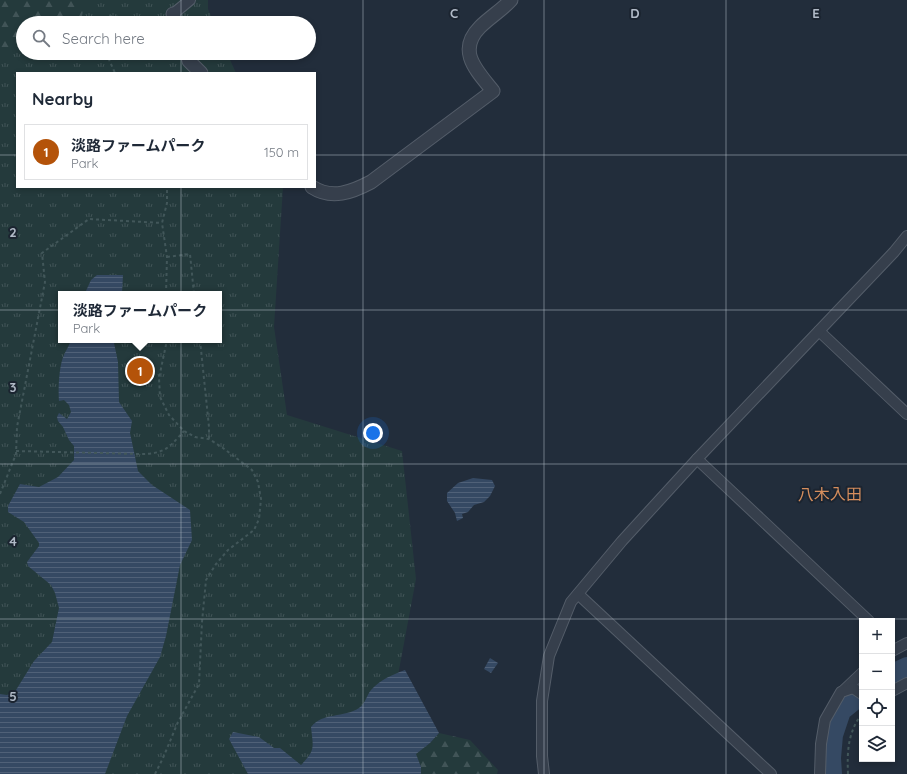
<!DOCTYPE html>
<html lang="en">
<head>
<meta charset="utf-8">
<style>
  body { margin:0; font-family:Quicksand,"Noto Sans JP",sans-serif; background:#f6f6f7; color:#1f2937 }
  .controls { position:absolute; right:12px; bottom:12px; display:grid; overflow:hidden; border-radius:0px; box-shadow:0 2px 6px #0003 }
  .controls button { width:36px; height:36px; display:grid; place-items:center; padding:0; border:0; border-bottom:1px solid #e0e1e3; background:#fff; color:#1f2937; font:20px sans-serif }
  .you { position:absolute; left:373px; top:433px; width:14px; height:14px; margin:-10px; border:3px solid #fff; border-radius:50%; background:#1a73e8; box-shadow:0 0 0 6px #1a73e833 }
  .badge { display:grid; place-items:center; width:26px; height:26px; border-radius:50%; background:#b45309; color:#fff; font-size:13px; font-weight:700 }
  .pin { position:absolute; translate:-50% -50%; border:2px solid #fff; box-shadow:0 1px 4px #0006 }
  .popup { position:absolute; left:58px; top:291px; width:164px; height:52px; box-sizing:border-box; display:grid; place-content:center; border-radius:0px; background:#fff; filter:drop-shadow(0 1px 3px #0005); font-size:13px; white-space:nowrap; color:#747a83 }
  .popup b { font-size:15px; color:#1f2937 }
  .popup::after { content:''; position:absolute; left:50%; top:100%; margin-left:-8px; border:8px solid transparent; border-top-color:#fff }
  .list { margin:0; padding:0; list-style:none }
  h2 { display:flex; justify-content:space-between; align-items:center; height:52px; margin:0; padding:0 16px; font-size:17px }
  h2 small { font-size:13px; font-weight:400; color:#747a83 }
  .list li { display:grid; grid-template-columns:26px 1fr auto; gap:12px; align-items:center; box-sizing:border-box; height:56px; margin:0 8px 8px; padding:0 8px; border:1px solid #e0e1e3; border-radius:0px }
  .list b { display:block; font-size:15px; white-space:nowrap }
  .list p { margin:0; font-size:13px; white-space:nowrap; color:#747a83 }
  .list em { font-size:13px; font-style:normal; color:#747a83 }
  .icon { flex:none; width:22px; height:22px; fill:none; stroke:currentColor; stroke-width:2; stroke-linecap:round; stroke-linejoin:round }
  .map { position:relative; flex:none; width:907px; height:774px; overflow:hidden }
  .search { position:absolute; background:#fff; box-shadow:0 2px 6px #0003; left:16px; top:16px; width:300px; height:44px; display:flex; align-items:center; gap:10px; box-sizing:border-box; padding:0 14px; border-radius:22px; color:#747a83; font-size:15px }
  .panel { position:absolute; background:#fff; box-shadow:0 2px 6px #0003; left:16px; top:72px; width:300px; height:116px; border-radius:0px }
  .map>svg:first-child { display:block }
</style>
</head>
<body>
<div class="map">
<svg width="907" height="774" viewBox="0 0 907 774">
  <defs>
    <pattern id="forest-firs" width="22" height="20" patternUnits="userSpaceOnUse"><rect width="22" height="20" fill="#243a3c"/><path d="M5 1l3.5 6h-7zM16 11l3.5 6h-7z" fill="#415457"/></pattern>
    <pattern id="park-tufts" width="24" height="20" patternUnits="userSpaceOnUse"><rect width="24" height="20" fill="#243a3c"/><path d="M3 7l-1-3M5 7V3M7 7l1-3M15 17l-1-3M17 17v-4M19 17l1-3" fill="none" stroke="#415457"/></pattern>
    <pattern id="water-rules" width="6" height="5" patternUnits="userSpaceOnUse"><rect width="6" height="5" fill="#354963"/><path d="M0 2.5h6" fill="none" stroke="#506178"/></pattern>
  </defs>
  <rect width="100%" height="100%" fill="#222d3b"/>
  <g fill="url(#forest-firs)">
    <polygon points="0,0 99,0 104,23 23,23 23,53 0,67"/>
    <polygon points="439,733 470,740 498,770 497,774 421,774 421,767 415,754 430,743"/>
  </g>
  <g fill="url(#park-tufts)" fill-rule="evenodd">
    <polygon points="85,0 208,0 208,9 214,23 67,23 82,16"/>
    <path d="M 23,42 L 23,53 L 227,53 L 236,73 L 17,73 L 17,187 L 283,187 L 274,327 L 287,415 L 402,451 L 416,579 L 387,734 L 361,774 L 0,774 L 0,53 ZM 61,294 L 219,294 L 219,340 L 61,340 Z"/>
  </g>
  <g fill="url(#water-rules)">
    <polygon points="97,275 123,275 122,294 86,294 85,293 91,280"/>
    <path d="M 71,340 L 117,340 L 114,343 L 118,362 L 119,402 L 132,421 L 130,433 L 138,471 L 152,485 L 190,510 L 192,540 L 180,565 L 166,636 L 160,657 L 127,716 L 105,774 L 0,774 L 0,694 L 7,695 L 16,690 L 34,661 L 52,642 L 59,608 L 55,593 L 51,585 L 28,566 L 27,562 L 39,546 L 39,543 L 24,522 L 8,512 L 8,506 L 20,484 L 39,487 L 58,477 L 74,460 L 74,446 L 69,440 L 63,427 L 58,421 L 57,417 L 59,413 L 67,419 L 71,412 L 69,405 L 64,400 L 59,401 C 58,389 59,365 64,355 C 66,350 69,346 71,340 Z"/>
    <polygon points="473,478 492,480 495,486 490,496 484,502 474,505 468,512 462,514 463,518 457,521 455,513 447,501 447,493 458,483"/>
    <polygon points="490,658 498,663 491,673 484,669"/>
    <path d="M 405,670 L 439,733 L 430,743 L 416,754 L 421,767 L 421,774 L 248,774 L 229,739 L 233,732 L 259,737 L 274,748 L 280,748 L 301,765 C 316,750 313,747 311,727 C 323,712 344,718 359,708 C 365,704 367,695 371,690 C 381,679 392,675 405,670 Z"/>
  </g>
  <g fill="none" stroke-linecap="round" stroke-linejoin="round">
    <g stroke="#354963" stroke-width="20">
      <polyline points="892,674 907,667"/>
      <polyline points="832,774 831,758 833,735 841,711 862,694"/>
    </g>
    <defs>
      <g id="minor">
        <polyline points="173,14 190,0"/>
        <polyline points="819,331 907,414"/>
        <polyline points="697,459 869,621"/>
        <polyline points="578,594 771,774"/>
        <polyline points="892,651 907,643"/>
        <polyline points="843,691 862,673"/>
        <polyline points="892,691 907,683"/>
        <polyline points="544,774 542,756 542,701 549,656 571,602 622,541 697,459 894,252 907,236"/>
        <polyline points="820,774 821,744 825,720 841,692 853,688 862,694"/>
      </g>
      <g id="tertiary">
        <polyline points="173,14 176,23"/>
        <polyline points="187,53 189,61 201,73"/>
        <path d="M 312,187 C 332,200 352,192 371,182 L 493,91 C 477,71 456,51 480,27 C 490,17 502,10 511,0"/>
      </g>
    </defs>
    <use href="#minor" stroke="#545d69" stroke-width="12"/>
    <use href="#tertiary" stroke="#545d69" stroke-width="15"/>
    <g stroke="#42575a" stroke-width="2" stroke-dasharray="3 3" stroke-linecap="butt">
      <polyline points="109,23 110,16 120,17"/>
      <polyline points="106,53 115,73"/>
      <polyline points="167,257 190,254 194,294"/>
      <polyline points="166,294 167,257 162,223 167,203 167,187"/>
      <polyline points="200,340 209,427 209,439"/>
      <path d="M 16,451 L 139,454 C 164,454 168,449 184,431"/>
      <polyline points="0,494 16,454 17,427 45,282 42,253 89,219 162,223"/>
      <polyline points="155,774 163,758 178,722 199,684 202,622 206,580 216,564 228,550 254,530 259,519 261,499 258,482 252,470 223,448 209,439 195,437 184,431 169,415 160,397 159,378 167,340"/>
      <path d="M 848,774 C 847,750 848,733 862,713"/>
    </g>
    <use href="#minor" stroke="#363f4c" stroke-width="10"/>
    <use href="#tertiary" stroke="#363f4c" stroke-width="13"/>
  </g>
  <path fill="none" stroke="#b1bac7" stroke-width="1" stroke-opacity="0.55" d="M 181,0 L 181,23M 363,0 L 363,774M 544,0 L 544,774M 726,0 L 726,774M 181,53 L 181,73M 0,155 L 17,155M 315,155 L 907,155M 181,187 L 181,774M 0,310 L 907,310M 0,464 L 907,464M 0,619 L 907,619"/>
  <g text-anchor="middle" stroke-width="4" stroke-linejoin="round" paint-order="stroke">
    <g font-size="16" fill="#d68e5d" stroke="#1b2430">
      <text x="830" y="500">八木入田</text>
    </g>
  </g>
  <g font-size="13" text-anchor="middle" font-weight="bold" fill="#b1bac7" stroke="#1b2430" stroke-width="4" stroke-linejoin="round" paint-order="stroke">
    <text x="454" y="18">C</text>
    <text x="635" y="18">D</text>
    <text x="816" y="18">E</text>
    <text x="13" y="237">2</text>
    <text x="13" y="392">3</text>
    <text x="13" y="546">4</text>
    <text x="13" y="701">5</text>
  </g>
</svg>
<div class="controls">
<button>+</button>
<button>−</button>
<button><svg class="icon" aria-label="locate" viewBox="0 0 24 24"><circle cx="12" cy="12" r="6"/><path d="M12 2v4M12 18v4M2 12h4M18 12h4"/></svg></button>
<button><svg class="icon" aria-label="layers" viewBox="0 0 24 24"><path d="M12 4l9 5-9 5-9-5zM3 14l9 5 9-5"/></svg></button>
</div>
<div class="you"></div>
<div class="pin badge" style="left:140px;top:371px">1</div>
<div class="popup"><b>淡路ファームパーク</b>Park</div>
<div class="search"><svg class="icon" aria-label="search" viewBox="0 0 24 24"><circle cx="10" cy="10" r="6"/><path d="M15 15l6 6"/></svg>Search here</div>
<section class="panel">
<h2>Nearby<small></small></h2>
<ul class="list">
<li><span class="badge">1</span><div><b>淡路ファームパーク</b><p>Park</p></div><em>150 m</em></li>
</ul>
</section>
</div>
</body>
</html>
